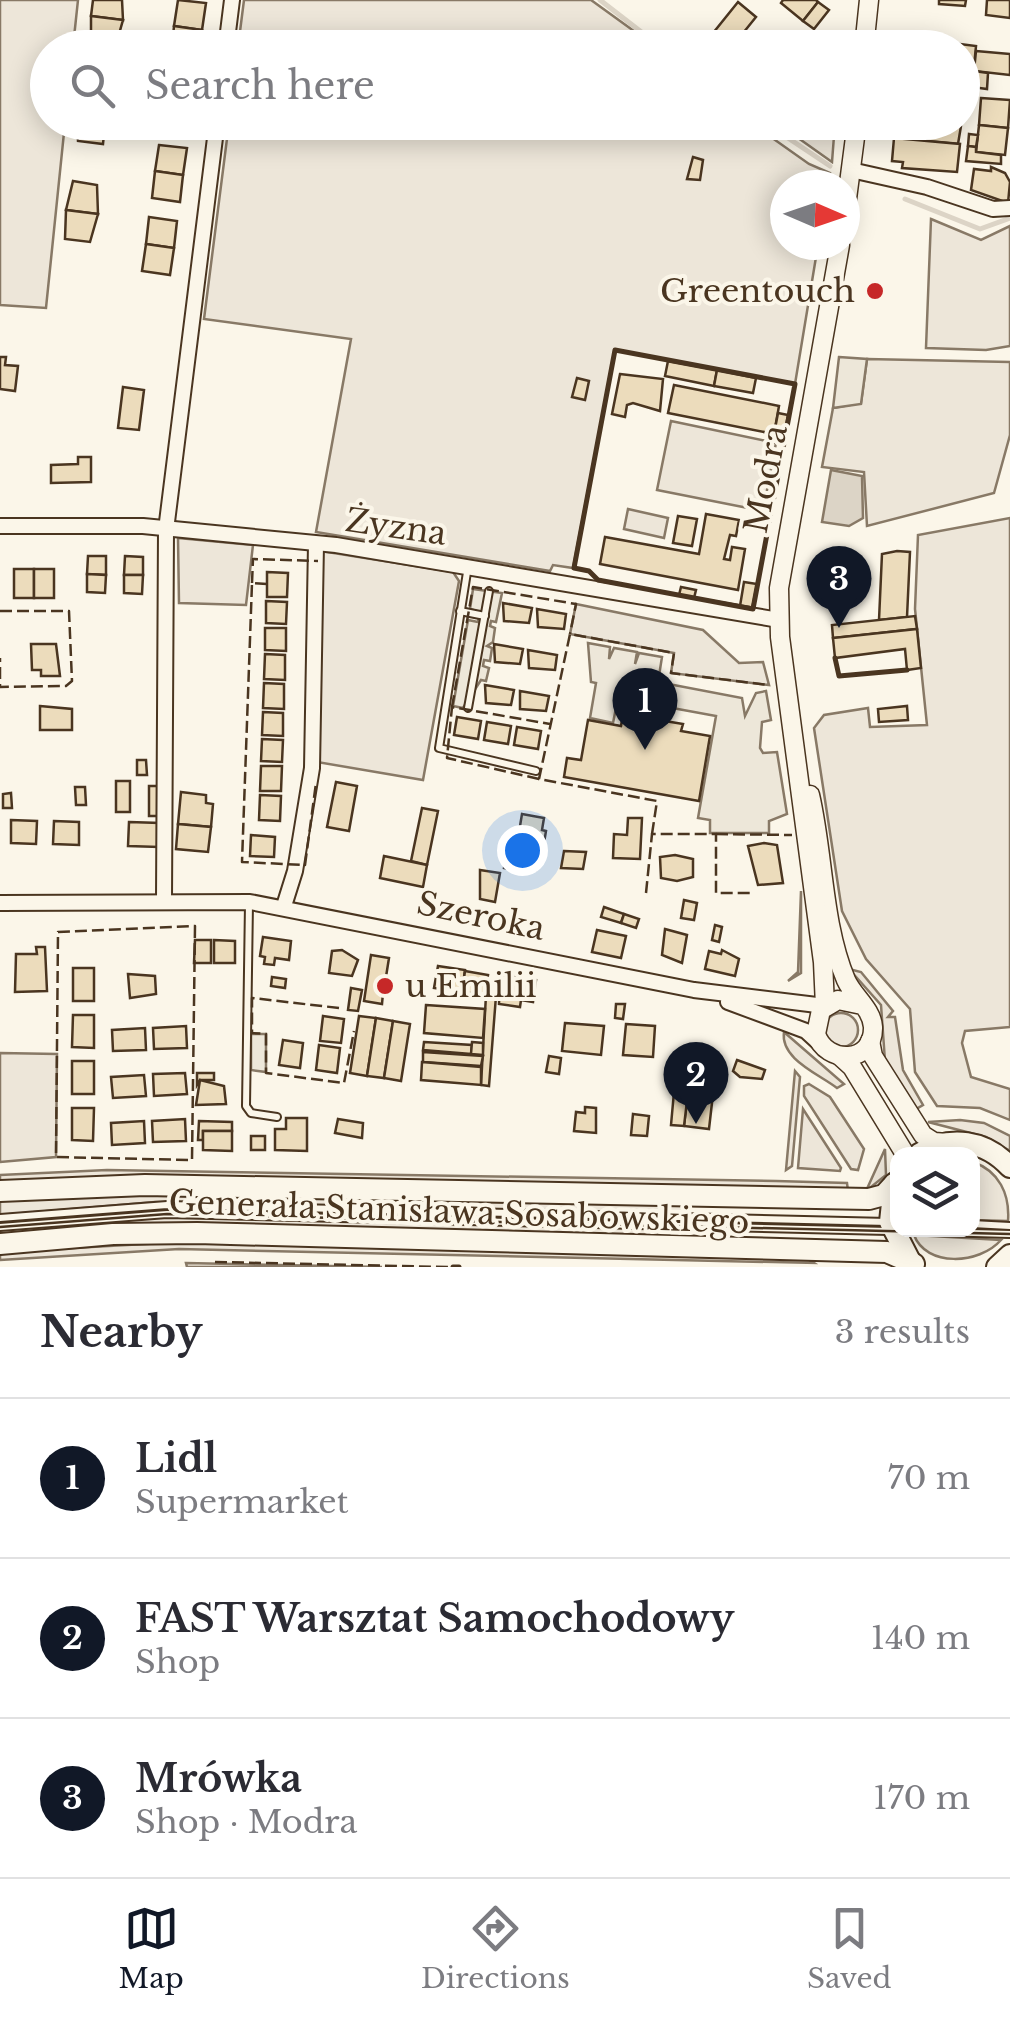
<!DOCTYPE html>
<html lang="en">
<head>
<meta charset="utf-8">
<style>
  body { margin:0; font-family:"Libre Baskerville",serif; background:#f7f7f7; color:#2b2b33 }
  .controls { position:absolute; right:30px; bottom:30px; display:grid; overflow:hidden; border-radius:20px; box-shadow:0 5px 25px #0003 }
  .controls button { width:90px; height:90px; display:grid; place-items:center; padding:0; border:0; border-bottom:2px solid #e1e1e2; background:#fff; color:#2b2b33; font:50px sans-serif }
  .compass { position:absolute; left:770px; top:170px; width:90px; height:90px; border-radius:50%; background:#fff; box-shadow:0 5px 25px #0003; rotate:92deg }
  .you { position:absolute; left:522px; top:850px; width:35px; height:35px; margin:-25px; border:8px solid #fff; border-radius:50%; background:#1a73e8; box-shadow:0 0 0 15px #1a73e833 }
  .badge { display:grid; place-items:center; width:65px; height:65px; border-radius:50%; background:#111827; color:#fff; font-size:32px; font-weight:700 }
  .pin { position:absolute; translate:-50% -82px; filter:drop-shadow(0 2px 5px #0008) }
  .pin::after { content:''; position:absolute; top:52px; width:35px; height:30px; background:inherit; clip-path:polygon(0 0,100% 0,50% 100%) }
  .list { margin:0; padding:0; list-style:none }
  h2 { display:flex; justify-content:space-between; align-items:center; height:130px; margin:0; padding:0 40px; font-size:42px }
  h2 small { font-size:32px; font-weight:400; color:#7c7c81 }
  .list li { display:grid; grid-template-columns:65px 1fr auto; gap:30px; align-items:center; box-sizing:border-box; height:160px; padding:0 40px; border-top:2px solid #e1e1e2 }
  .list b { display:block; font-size:38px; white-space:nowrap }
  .list p { margin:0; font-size:32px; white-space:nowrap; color:#7c7c81 }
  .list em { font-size:32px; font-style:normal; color:#7c7c81 }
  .icon { flex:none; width:55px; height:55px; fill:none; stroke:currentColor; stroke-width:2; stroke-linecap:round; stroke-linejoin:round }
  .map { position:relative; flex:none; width:1010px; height:1267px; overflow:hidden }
  .search { position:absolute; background:#fff; box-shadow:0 5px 25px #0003; left:30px; right:30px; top:30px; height:110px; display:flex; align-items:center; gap:25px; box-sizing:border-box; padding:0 35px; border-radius:55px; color:#7c7c81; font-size:38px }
  .sheet { height:610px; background:#fff }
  nav { display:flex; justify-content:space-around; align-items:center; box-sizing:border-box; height:140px; border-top:2px solid #e1e1e2; background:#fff; font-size:28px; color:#7c7c81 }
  nav a { display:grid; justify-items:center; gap:5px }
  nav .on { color:#111827 }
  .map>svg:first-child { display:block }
</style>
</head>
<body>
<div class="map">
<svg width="1010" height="1267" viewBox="0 0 1010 1267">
  <rect width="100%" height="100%" fill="#fbf6e9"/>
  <g fill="#ede6d9" stroke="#887966" stroke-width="2.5">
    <polygon points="0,0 78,0 73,47 48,48 48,122 65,123 46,308 0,305"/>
    <polygon points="244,0 591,0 656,47 238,47"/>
    <polygon points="229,123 751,123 809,164 830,173 828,185 785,185 785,245 818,245 795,384 615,350 573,568 553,565 550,571 316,532 351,339 204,319"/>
    <polygon points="777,123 835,123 832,162"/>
    <polygon points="931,219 981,240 1010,226 1010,346 986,350 926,348"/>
    <polygon points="867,359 1010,362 1010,435 994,493 867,526 864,472 822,467 833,408 861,403"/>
    <polygon points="671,421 776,443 763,511 657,490"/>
    <polygon points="628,509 668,518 664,538 624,529"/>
    <polygon points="1010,518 1010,1027 965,1031 962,1043 971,1077 1010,1089 1010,1120 980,1108 937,1106 915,1072 910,1009 866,959 842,911 814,728 824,715 868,708 870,727 927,725 915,609 918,535"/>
    <polygon points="178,538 253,545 246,605 179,603"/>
    <polygon points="321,551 453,572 459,581 423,780 317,762"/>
    <polygon points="576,604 703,630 739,663 763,662 769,685 671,673 674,653 570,634"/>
    <polygon points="801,891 801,973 788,981 798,972"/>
    <polygon points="849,969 861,972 893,1011 888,1017 895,1017 903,1070 923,1105 916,1109 885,1061 881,1005"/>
    <circle cx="841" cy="1030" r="17"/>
    <path d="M 784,1032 L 844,1084 L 837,1088 C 819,1074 780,1059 784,1032 Z"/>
    <polygon points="0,1053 57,1054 56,1157 0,1162"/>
    <polygon points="795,1071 800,1077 792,1166 786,1170"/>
    <polygon points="809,1084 830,1097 864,1149 858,1170 851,1169 804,1096 804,1086"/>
    <polygon points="803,1109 841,1168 840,1171 798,1168"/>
    <polygon points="960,1120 984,1123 1010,1136 1010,1151 986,1137 928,1122"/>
    <polygon points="885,1149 886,1175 866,1191"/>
    <path d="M 973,1162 C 999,1171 1010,1194 1008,1221 L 973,1220 Z"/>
    <polygon points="107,1170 776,1181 847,1183 848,1191 0,1183 0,1175"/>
    <polygon points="106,1193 686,1204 686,1214 155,1202 0,1215 0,1199"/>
    <polygon points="166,1217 685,1229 685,1239 0,1235 0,1230"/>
    <path d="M 914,1235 L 1001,1240 C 979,1265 926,1267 914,1235 Z"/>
    <polygon points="200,1241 808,1259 814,1263 179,1249 0,1260 0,1252"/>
    <polygon points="186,1263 382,1267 187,1267"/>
  </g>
  <g fill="#ede7d9" stroke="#887966" stroke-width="2.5">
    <polygon points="839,357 867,359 861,404 833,408"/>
    <polygon points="473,589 502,593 496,622 491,621 490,626 495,628 493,642 487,646 492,648 490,661 484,660 483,666 489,668 486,681 481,680 463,708 453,706 468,620 478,622 480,612 470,609"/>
    <polygon points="588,643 610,647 609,659 614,648 637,652 635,664 639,653 662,657 658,682 742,698 745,716 756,693 766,691 771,720 762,722 760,748 763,753 777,752 787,814 769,821 769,833 710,833 710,820 698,818 716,716 618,698 613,723 590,718 596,683 591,682"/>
    <polygon points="251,1034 266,1034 266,1072 251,1070"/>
  </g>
  <polygon fill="#dcd4c6" stroke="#887966" stroke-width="2.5" points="831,470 862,476 863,518 849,526 822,522"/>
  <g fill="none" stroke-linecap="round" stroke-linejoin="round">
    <g stroke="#dcd4c6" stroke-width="5">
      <polyline points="600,0 662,48"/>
      <polyline points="764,122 830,166"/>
      <polyline points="905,199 980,229 1010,218"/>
    </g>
  </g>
  <g fill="#ecdcbc" stroke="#4a3520" stroke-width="2.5">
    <polygon points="93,0 122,0 123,20 91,16"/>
    <polygon points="178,0 206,3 202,30 174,26"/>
    <polygon points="783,0 816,0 818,2 803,21 781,3"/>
    <polygon points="939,0 966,0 965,6 939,4"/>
    <polygon points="987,0 1010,0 1010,18 986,15"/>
    <polygon points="738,2 756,17 731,48 701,48"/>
    <polygon points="818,2 829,10 814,29 803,21"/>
    <polygon points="91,16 123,20 115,48 91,45"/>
    <polygon points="174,26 202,30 198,48 172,48"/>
    <polygon points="952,43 976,46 971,98 962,98 962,48 952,48"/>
    <polygon points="976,51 1010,54 1010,75 974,71"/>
    <polygon points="974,71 988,73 987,89 972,87"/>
    <polygon points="981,98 1010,100 1008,128 979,125"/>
    <polygon points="77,122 110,122 105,124 103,144 78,141"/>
    <polygon points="162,122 190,122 189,129"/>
    <polygon points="895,122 960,122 961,126 958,144 894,138"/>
    <polygon points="979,125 1008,128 1005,155 976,152"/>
    <polygon points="969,134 978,135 976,147 968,146"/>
    <polygon points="894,138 960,144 957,172 902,168 903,162 892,161"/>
    <polygon points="159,145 187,148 183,175 155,171"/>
    <polygon points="968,146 976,147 976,152 1001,155 1001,164 966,161"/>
    <polygon points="693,157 703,160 700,180 687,179"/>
    <polygon points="991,167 1005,173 1010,182 1008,203 971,190 974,169 991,171"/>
    <polygon points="155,171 183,175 180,202 152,198"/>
    <polygon points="73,181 97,185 98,214 66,210"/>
    <polygon points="66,210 98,214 90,242 65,239"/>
    <polygon points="149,217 177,221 174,248 146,244"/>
    <polygon points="146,244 174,248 170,275 142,271"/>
    <polygon points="0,357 6,357 5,365 18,366 15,391 0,389"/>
    <polygon points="668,361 717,370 714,386 665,376"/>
    <polygon points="717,370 756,378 753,393 714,386"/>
    <polygon points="620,374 663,379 660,411 633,403 627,405 625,417 612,414"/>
    <polygon points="577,378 589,381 585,400 572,397"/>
    <polygon points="674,385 779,406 774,434 668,413"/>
    <polygon points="123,387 144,390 139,430 118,428"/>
    <polygon points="778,413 788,415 784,436 774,434"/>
    <polygon points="78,457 91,457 91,482 51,483 51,465 78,464"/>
    <polygon points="706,514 739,520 736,536 730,535 724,559 730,560 732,547 745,549 738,590 600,564 605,537 699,554"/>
    <polygon points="678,516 697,519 692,546 673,543"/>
    <polygon points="897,551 910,552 907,617 879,620 882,554"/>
    <polygon points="88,556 106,556 106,575 87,574"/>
    <polygon points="125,556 143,557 143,575 124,575"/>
    <rect x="14" y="569" width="20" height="29"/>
    <rect x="34" y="569" width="20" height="29"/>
    <polygon points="267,572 288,573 287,597 267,597"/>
    <polygon points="87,574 106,575 105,593 87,592"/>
    <polygon points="124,575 143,575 142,594 124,593"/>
    <polygon points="744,582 757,584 752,609 740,606"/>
    <polygon points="681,587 696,590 694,598 679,595"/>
    <polygon points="266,601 287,602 286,624 266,623"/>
    <polygon points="503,603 532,608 529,623 504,621"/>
    <polygon points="537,609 566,614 564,629 538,627"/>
    <polygon points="915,616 917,629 833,638 832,625"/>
    <polygon points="265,628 286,628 286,651 265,650"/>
    <polygon points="917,629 921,668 907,670 905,649 835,658 833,638"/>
    <polygon points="31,644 56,644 60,676 41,676 41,670 32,670"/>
    <polygon points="494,644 523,649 520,664 495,662"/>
    <polygon points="528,650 557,655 555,670 529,668"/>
    <polygon points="265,654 285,655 285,680 264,679"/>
    <polygon points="264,683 284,684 284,709 263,708"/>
    <polygon points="485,685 514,690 511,705 486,703"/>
    <polygon points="520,691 549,696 546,711 520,709"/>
    <polygon points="40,706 72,709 72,730 40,730"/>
    <polygon points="907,706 908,720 879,722 878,709"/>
    <polygon points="263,712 283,713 283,736 262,735"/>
    <polygon points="623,714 683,724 681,731 710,736 699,801 564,777 567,758 581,760 588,720 621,726"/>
    <polygon points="457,717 481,721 478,739 454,735"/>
    <polygon points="487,722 511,726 508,744 484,740"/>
    <polygon points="517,727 541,731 538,749 514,745"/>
    <polygon points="262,739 283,740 282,762 261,761"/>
    <polygon points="137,760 146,760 147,775 137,775"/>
    <polygon points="261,766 282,766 281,791 260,791"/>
    <rect x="116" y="781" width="14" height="31"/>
    <polygon points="336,782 357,786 349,831 327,827"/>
    <polygon points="149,786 159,786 160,816 149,816"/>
    <polygon points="75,787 85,787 86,805 76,805"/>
    <polygon points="181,792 206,795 206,803 213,804 211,827 178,824"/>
    <polygon points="11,793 12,808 3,808 3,794"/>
    <polygon points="260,795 281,796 280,821 259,820"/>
    <polygon points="422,808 438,811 427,865 411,861"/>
    <polygon points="522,814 544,818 542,830 546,831 544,843 540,842 539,858 533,860 535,870 514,864 519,838 526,839 528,828 520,826"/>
    <polygon points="628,818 642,818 640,859 613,858 614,834 627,835"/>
    <polygon points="11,820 37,821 36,844 11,843"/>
    <polygon points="54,821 79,822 79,845 53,844"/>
    <polygon points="129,822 160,823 159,847 128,846"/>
    <polygon points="178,824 211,827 208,852 176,849"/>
    <polygon points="251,835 275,837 274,857 250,856"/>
    <polygon points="508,840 517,842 513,870 504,868"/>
    <polygon points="764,843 777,845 783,883 758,885 748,846"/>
    <polygon points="564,851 586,852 583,869 561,868"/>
    <polygon points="675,855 693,859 693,877 677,881 661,878 660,857"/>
    <polygon points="384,856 427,865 423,887 380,878"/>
    <polygon points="480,870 500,873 495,902 480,899"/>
    <polygon points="684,900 697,903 694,920 681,918"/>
    <polygon points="604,907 624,914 621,923 601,917"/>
    <polygon points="624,914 639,919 636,928 621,923"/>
    <polygon points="715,925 722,927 719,942 712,940"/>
    <polygon points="665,929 687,935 682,963 662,955"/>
    <polygon points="597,930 626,936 621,958 592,952"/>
    <polygon points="263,937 291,941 289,960 275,958 274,965 264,964 265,957 260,956"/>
    <polygon points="195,940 211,940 211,963 194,963"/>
    <polygon points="214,940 235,941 235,963 214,963"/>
    <polygon points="36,947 45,947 47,991 15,992 16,954 37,954"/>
    <polygon points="342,950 358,960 352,976 329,973 332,951"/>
    <polygon points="722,950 739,959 735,976 705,969 709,951 721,954"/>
    <polygon points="371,955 389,958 385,983 392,984 390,994 383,993 382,1004 364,1001"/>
    <polygon points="438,966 465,970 462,992 434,988"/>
    <rect x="73" y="968" width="21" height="33"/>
    <polygon points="465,971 488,975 485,995 462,992"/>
    <polygon points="128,974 155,976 156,994 130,998"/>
    <polygon points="500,975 536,980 533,1002 521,1000 520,1007 499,1004"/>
    <polygon points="272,977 286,979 285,988 271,986"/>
    <polygon points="351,988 362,990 358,1011 348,1010"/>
    <polygon points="486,995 496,996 489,1086 481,1085"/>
    <polygon points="616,1004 625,1004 623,1019 615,1018"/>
    <polygon points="426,1005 485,1009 483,1038 424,1033"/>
    <polygon points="73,1015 94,1015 94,1048 72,1047"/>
    <polygon points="323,1016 344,1019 341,1043 320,1041"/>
    <polygon points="359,1016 376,1018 367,1076 350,1073"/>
    <polygon points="376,1018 393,1021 384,1078 367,1076"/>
    <polygon points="393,1021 410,1024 401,1081 384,1078"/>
    <polygon points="565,1023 604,1026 601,1055 562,1051"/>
    <polygon points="626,1024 655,1026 653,1057 623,1055"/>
    <polygon points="186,1026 187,1048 154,1049 153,1028"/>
    <polygon points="145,1028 146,1050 113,1051 112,1030"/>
    <polygon points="283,1040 303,1043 300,1068 279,1065"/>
    <polygon points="424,1042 472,1045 471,1054 423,1050"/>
    <polygon points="472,1042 483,1043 483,1055 471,1054"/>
    <polygon points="319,1045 340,1048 337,1073 316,1070"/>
    <polygon points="423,1052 483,1056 481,1066 423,1062"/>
    <polygon points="549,1056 561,1058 559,1074 546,1072"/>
    <polygon points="692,1056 717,1059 709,1129 684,1126"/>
    <polygon points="737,1060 765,1070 762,1079 740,1077 733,1071"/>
    <rect x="72" y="1061" width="22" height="33"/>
    <polygon points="422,1062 481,1067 481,1085 421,1080"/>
    <polygon points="185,1073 187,1094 154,1096 153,1074"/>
    <polygon points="197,1073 214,1073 214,1080 200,1080 197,1085"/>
    <polygon points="144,1075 146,1096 113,1098 111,1077"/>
    <polygon points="200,1080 224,1086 226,1104 196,1105"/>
    <polygon points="674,1092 688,1093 684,1126 671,1125"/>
    <polygon points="585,1107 596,1108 596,1133 574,1131 576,1112 585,1113"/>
    <polygon points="72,1108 94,1108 93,1141 72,1140"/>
    <polygon points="633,1114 649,1116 647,1136 631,1135"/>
    <polygon points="286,1118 307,1118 307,1151 275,1150 275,1129 286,1129"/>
    <polygon points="185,1119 186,1141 153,1142 152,1121"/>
    <polygon points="338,1119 363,1123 362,1138 335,1133"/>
    <polygon points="144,1121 145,1143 112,1145 111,1123"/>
    <polygon points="199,1121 232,1122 232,1131 203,1131 203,1140 198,1140"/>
    <polygon points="203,1131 232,1131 232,1151 203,1150"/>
    <rect x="251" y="1136" width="14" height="14"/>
  </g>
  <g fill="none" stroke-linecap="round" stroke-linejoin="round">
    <defs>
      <g id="service">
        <polyline points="468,566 439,748 536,771"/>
        <polyline points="460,611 485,616"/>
        <polyline points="468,708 489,591"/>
        <polyline points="249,903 246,1106 251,1113 277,1117"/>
        <polyline points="0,1218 167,1205 888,1222"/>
        <polyline points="972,1224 1010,1226"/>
        <polyline points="0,1227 167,1214 888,1231"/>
        <polyline points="900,1231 1010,1234"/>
      </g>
      <g id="minor">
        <polyline points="226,48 232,0"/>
        <polyline points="851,170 927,187 993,209 1010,208"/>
        <polyline points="0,526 143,526 336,545 779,620"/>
        <polyline points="164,900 166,530 217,122"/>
        <polyline points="0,903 250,902 694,990 825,1006"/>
        <polyline points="284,906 295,871 312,768 316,544"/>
        <polyline points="728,1002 806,1031 818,1042"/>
      </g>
      <g id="tertiary">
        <polyline points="864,48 869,0"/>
        <polyline points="845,214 857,122"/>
        <path d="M 810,795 C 824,855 822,923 846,980 C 853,996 872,1009 873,1027 C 874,1064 826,1065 816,1034 L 821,1010 L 838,1000 L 862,1005"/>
        <polyline points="825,1006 823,962 780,637 779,588 840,245"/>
        <polyline points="870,1041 873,1056 923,1135 934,1142 948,1143"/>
        <polyline points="841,1057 852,1067 905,1154"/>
      </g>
      <g id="secondary">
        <path d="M 919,1154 C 950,1135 985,1140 1010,1167"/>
        <polyline points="894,1184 890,1222 909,1259"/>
        <polyline points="0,1191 145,1185 869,1199 884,1195 895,1183"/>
        <polyline points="0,1244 113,1234 197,1233 887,1252 914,1264"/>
        <polyline points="997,1267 1010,1255"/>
      </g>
    </defs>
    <use href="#service" stroke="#4a3520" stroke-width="10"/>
    <use href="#minor" stroke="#4a3520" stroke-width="18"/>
    <use href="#tertiary" stroke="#4a3520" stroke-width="21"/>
    <use href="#secondary" stroke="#4a3520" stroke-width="24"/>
    <use href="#service" stroke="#fbf6e9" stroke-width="6"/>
    <use href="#minor" stroke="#fbf6e9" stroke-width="14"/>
    <use href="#tertiary" stroke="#fbf6e9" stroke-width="18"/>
    <use href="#secondary" stroke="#fbf6e9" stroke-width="20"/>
    <polyline stroke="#4a3520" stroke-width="2.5" points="0,1227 167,1214 1010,1234"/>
    <g stroke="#4a3520" stroke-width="2.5" stroke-dasharray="12 5" stroke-linecap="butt">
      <polyline points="252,583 253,559 318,561"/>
      <polyline points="267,584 252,583 242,862 305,865 316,783"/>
      <polyline points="0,611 69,611 72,681 66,686 0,687 0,658"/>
      <polyline points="452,707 473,587 576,604 570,634"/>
      <polyline points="539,779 447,758 452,707 550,724"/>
      <polyline points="652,834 657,801 539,779 570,634 674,653 671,673 769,685"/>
      <polyline points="716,834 792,835"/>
      <polyline points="646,893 652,834 716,834 716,893 750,893"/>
      <polygon points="195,926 192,1160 56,1157 58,932"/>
      <polyline points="339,1008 252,998 252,1033 266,1034 266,1073 344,1083 354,1031"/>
      <polyline points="215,1262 448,1267"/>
    </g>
    <g stroke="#4a3520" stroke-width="5">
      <polygon points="615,350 795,384 753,609 598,580 589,571 574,568"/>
      <polyline points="835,658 839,676 907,670"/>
      <polyline points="453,1267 459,1267"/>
    </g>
  </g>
  <g fill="#c62828" stroke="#fbf6e9" stroke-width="4">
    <circle cx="875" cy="291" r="10"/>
    <circle cx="385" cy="986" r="10"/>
  </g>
  <g text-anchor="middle" stroke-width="8" stroke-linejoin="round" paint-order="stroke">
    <g font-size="32" fill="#4a3520" stroke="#fbf6e9" text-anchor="end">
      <text x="855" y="302">Greentouch</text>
      <text x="405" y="997" text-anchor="start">u Emilii</text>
    </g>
    <g font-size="32" fill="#4a3520" stroke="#fbf6e9">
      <text transform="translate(766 479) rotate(-79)" y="11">Modra</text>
      <text transform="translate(396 527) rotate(8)" y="11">Żyzna</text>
      <text transform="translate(481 916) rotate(12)" y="11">Szeroka</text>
      <text transform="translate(459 1212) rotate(2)" y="11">Generała Stanisława Sosabowskiego</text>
    </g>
  </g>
</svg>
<div class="controls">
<button><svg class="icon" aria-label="layers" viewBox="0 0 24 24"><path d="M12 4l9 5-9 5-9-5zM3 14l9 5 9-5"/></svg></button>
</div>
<svg class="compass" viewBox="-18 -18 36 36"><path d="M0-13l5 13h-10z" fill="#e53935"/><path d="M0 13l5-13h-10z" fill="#7c7c81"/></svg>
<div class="you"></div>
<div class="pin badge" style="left:645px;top:750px">1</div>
<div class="pin badge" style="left:696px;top:1124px">2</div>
<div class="pin badge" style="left:839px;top:628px">3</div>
<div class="search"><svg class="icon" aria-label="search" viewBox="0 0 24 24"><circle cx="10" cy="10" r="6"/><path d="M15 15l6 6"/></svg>Search here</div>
</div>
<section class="sheet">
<h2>Nearby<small>3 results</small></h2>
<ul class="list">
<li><span class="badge">1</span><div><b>Lidl</b><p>Supermarket</p></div><em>70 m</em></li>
<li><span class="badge">2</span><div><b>FAST Warsztat Samochodowy</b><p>Shop</p></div><em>140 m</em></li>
<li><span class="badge">3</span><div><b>Mrówka</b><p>Shop · Modra</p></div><em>170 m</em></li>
</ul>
</section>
<nav>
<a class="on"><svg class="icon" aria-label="map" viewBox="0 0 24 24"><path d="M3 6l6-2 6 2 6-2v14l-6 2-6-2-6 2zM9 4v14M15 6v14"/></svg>Map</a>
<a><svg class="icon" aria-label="directions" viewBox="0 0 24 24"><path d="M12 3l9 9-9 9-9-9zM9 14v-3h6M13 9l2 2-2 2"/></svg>Directions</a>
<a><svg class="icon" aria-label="saved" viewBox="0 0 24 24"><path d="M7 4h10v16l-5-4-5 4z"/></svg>Saved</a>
</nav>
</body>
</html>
